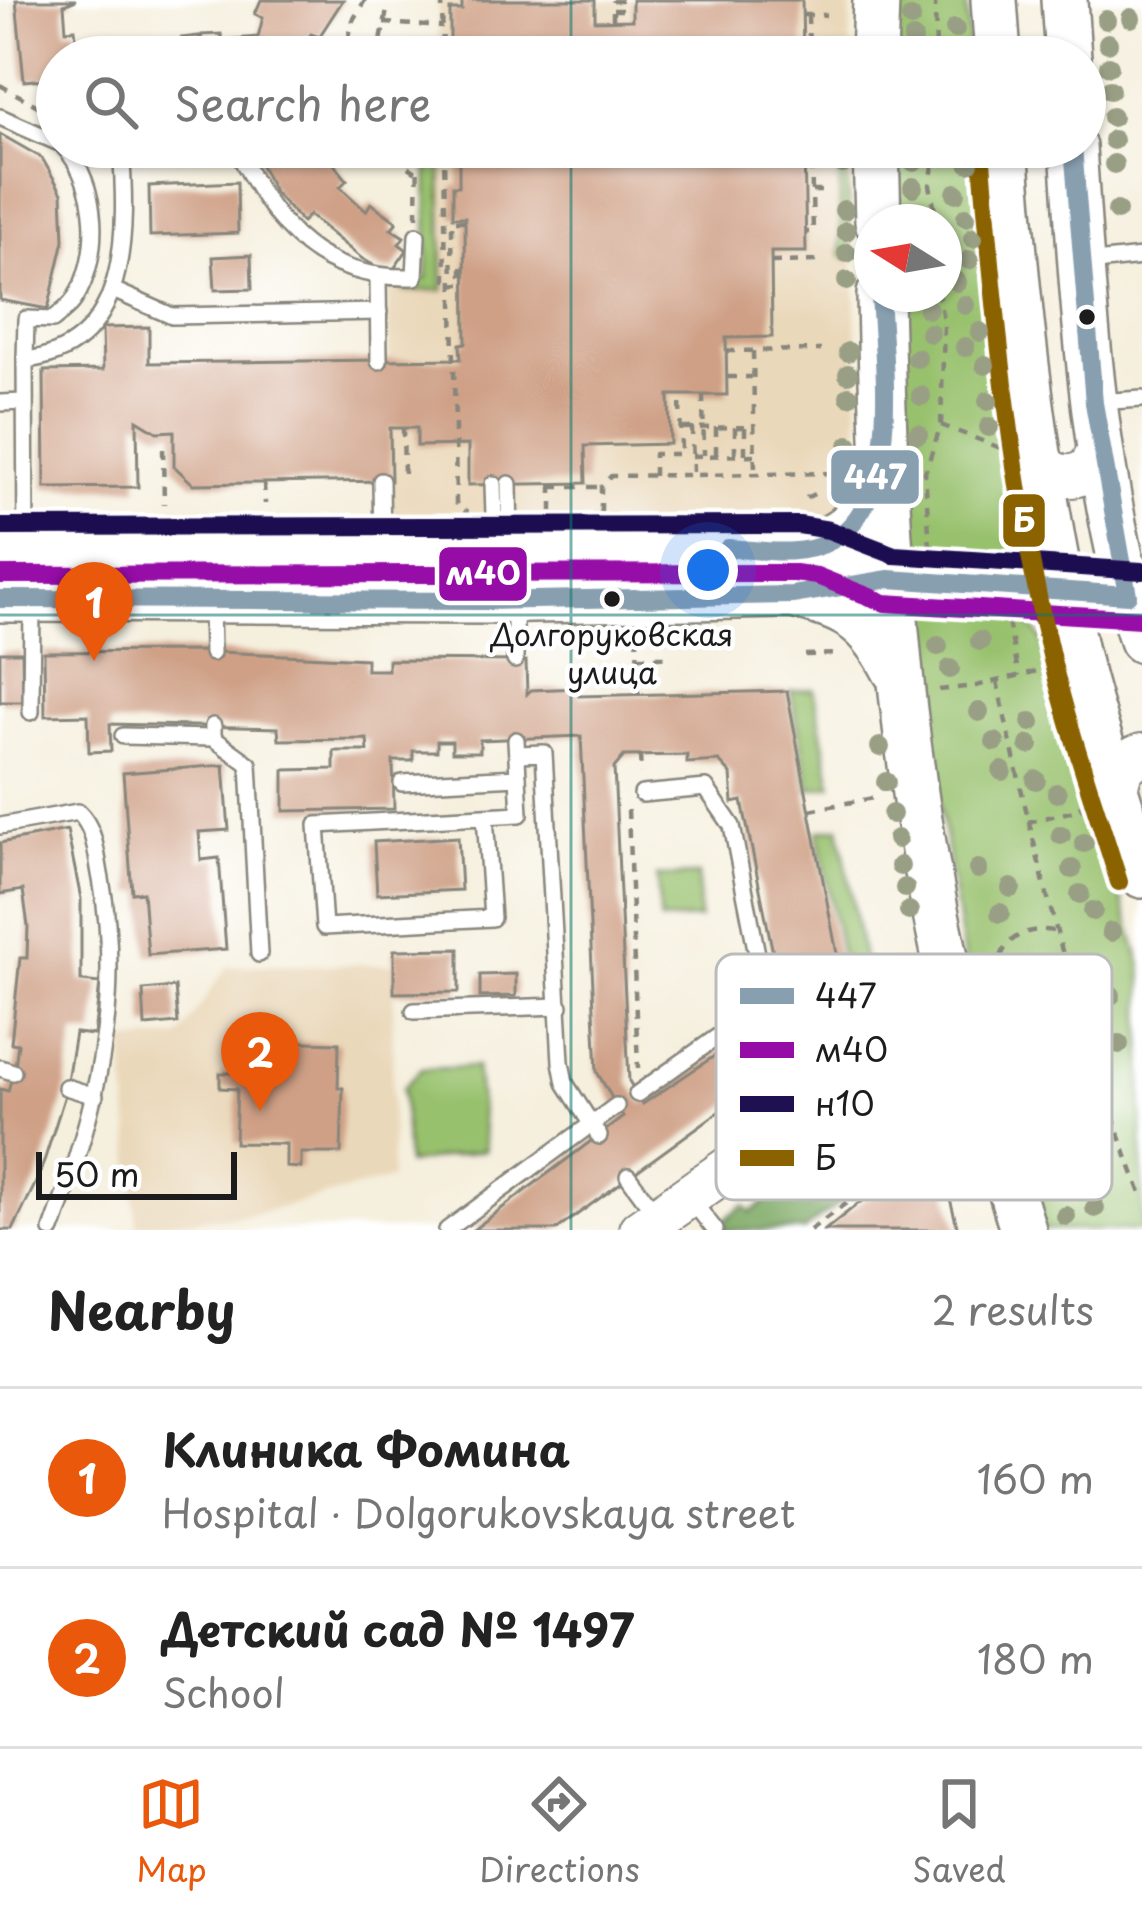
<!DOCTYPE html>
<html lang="en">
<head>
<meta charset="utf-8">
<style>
  body { margin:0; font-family:"Playpen Sans",sans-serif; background:#f6f6f6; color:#222 }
  .compass { position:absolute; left:854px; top:204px; width:108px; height:108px; border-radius:50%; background:#fff; box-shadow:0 3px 9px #0004; rotate:281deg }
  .scale { position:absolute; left:36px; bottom:30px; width:201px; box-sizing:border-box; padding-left:12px; border:6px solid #1c1c1c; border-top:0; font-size:33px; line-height:42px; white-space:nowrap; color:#1c1c1c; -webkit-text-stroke:9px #fff; paint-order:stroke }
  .you { position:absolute; left:708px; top:570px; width:42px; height:42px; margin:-30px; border:9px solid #fff; border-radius:50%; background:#1a73e8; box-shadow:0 0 0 18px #1a73e833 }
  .badge { display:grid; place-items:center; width:78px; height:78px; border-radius:50%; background:#ea580c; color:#fff; font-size:39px; font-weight:700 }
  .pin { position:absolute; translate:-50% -99px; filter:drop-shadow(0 3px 6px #0008) }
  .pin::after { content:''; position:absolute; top:63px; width:42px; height:36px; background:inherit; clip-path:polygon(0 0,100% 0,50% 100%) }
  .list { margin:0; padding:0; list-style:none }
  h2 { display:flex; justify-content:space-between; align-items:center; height:156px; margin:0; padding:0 48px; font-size:51px }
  h2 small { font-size:39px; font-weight:400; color:#767676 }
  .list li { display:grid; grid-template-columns:78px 1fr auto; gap:36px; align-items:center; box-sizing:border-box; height:180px; padding:0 48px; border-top:3px solid #e0e0e0 }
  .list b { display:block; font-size:45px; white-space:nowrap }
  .list p { margin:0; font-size:39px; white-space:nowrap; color:#767676 }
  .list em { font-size:39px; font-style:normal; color:#767676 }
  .icon { flex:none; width:66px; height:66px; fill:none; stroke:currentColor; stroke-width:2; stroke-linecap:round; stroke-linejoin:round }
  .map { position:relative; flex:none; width:1142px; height:1230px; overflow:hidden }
  .search { position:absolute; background:#fff; box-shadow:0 3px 9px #0004; left:36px; right:36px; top:36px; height:132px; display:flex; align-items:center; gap:30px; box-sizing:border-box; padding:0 42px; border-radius:66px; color:#767676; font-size:45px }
  .sheet { height:516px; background:#fff }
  nav { display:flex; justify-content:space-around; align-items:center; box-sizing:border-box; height:168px; border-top:3px solid #e0e0e0; background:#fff; font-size:33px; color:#767676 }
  nav a { display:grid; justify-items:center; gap:6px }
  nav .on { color:#ea580c }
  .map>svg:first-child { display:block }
</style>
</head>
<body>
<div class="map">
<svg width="1142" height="1230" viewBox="0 0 1142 1230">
  <rect width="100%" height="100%" fill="#fff"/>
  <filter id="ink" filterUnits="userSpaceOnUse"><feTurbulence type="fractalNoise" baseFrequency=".00833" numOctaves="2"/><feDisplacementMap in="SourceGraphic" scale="24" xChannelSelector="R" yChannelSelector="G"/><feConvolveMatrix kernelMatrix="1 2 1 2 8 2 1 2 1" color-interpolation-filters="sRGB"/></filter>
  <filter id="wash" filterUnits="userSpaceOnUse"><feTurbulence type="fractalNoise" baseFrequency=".004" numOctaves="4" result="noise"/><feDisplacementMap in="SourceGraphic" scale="48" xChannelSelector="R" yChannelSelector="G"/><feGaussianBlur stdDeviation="2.7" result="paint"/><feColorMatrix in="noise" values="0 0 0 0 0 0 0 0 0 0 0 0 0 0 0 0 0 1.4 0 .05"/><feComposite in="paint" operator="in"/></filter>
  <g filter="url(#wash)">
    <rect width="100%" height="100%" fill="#f5efdd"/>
    <g fill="#ead8ba">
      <polygon points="438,0 851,0 850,57 438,57"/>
      <polygon points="438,147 852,147 860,473 834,525 659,531 597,524 408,524 396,519 391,511 388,291 438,290"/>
      <polygon points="394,964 391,1179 251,1215 136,1225 123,1042 180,1037 227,966"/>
    </g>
    <g fill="#98c16d" stroke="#5a6e44" stroke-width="3">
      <polygon points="895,0 966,0 970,57 894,57"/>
      <polygon points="428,147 441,147 443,290 403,291 402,280 427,279"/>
      <polygon points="896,147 977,147 995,356 1026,558 1022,564 912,557 900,294 944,294 944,222 898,222"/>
      <polygon points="845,154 851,254 847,259 841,255 839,159"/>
      <path d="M 916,603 C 957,607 1023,599 1043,643 L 1142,967 L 1142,1230 L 1045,1230 L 965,965 L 922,691 L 913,605 Z"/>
      <polygon points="814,689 832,785 810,789 791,691"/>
      <polygon points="839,827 871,1002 852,1015 818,831"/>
      <polygon points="698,875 699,919 660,921 657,877"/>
      <polygon points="476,1067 485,1150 407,1164 403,1088 421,1069"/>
    </g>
    <polygon fill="#7aa760" stroke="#4b623e" stroke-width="3" points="862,1124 868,1147 859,1149 863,1163 872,1162 877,1182 859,1188 804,1230 726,1230 720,1223 744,1205 751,1212 765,1202 759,1193 797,1164 804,1173 819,1162 812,1153"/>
    <g id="blocks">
      <g fill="#cfa086" fill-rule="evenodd">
        <polygon points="16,0 76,0 64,5 66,30 75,29 78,57 57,57 57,78 24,81"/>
        <polygon points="261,0 343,0 319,37 311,34 303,45 305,57 157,57 156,47 181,45 181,38 199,36 200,43 202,35 221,34 222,40 258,37 263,17 255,14"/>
        <polygon points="462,0 595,0 595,21 632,20 632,0 802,0 803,57 456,57 456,45 450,45 450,10 462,10"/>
        <polygon points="0,134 42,158 62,193 64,240 48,309 0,300"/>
        <polygon points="252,147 320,147 347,180 340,187 366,211 371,203 397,222 391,229 404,237 399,244 407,250 393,270 382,270 361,258 309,215 302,222 274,192"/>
        <polygon points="452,147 804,147 806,252 771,252 772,337 726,338 727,395 669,395 670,444 585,446 586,483 468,485 468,445 417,446 417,428 390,428 391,481 193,484 174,466 174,431 157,432 137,420 138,487 45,488 44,371 103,370 102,328 149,327 149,363 461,359 460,344 466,343 465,217 453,217 453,186 459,186 459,158 453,158"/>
        <polygon points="237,182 238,233 150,236 149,186"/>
        <polygon points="251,255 252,289 215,290 213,257"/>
        <path d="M 198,651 L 366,659 L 366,670 L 388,670 L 388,660 L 526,661 L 527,694 L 531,690 L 579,688 L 579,696 L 787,691 L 849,1017 L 556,1230 L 473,1230 L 623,1117 L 597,1072 L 581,736 L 480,740 L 480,752 L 452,752 L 452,741 L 437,741 L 437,751 L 413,751 L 413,761 L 393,761 L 394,809 L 284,811 L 284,770 L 334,769 L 334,751 L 368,751 L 367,739 L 279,740 L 278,728 L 110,724 L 111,751 L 89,752 L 88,715 L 45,716 L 44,652 ZM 687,755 L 687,763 L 719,761 L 731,774 L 733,803 L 742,801 L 782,997 L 771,1018 L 643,1104 L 629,1081 L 614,768 L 624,756 Z"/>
        <polygon points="0,652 22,652 23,702 0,702"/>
        <polygon points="224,765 229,830 199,832 201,860 219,858 226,949 148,955 143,892 132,893 123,773"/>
        <polygon points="67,830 81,899 81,981 100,983 94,1035 75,1033 64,1098 40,1174 13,1230 0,1230 0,1089 8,1091 15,1066 18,1044 11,1043 20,958 27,958 28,926 23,890 0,894 0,843"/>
        <polygon points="458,837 461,890 377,894 374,842"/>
        <polygon points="459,949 459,992 394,993 394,950"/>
        <polygon points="516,974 516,996 480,997 480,975"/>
        <polygon points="175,987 178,1023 145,1026 143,990"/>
        <polygon points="233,1040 339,1043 338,1088 343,1088 341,1153 301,1153 301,1168 286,1167 286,1144 235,1143 237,1089 220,1088 220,1073 232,1073"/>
        <polygon points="945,1179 958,1230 825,1230 864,1199"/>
      </g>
    </g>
  </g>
  <g filter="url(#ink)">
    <use href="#blocks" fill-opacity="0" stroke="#88867c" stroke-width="3"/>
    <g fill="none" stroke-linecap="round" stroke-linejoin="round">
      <defs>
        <g id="lane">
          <polyline points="0,117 57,142"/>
          <path d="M 228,147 L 237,150 C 278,230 320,280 415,277 L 417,235"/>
          <polyline points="1085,263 1142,257"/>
          <polyline points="378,278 379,361"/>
          <polyline points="113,290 172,316 379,312"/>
          <path d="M 25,360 L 26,319 L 53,320 C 59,314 69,308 74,300 C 102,256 99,184 64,147"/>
          <polyline points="1097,402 1142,399"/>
          <polyline points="0,403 24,402"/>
          <polyline points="381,481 382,548"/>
          <polyline points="493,484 495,547"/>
          <polyline points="509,484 510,545"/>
          <path d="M 26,548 L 25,360 C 131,349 127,228 121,147"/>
          <polyline points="211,606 212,653"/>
          <polyline points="515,660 515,603"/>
          <polyline points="31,712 32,601"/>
          <polyline points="213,726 213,738 249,764 259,954"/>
          <polyline points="123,736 213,738"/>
          <polyline points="517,754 544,753 561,1062 565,1083 599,1136"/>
          <polyline points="402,783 518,777"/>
          <polyline points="485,816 492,918 324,927 317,825 520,814 516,740"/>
          <path d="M 0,826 L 78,812 C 96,829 96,855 101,879 C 124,1005 95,1113 52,1230"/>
          <polyline points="414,1011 560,1006"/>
          <polyline points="0,1068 13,1072"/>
          <polyline points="66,1087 95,1096"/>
          <polyline points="637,1094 758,1008 765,995 732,826 706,788 642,794"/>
          <polyline points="628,1176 656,1214"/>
          <polyline points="689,1197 715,1230"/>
          <polyline points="447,1230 616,1106"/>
        </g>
        <g id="street">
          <polyline points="798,549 823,553 889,579"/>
          <polyline points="1044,590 1128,595"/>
        </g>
        <g id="secondary">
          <path d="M 1036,450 L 1046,469 C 1073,485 1097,473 1099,441"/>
          <path d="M 1117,795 C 1116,776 1123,761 1142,755"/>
          <polyline points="640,1230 958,1008"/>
        </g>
        <g id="primary">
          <polyline points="994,0 998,57"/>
          <polyline points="1064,0 1068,57"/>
          <polyline points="874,57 876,0"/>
          <polyline points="876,147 878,222"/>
          <path d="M 1005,147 C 1018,318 1037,488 1076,656 C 1094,730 1120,803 1142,875"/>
          <path d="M 1073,147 C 1084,313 1093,481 1142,640"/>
          <path d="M 880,294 C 884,519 896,737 945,957 C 966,1049 997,1140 1023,1230"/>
          <path d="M 0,551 L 797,549 C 849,538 864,517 878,467"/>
          <path d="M 860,585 C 904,576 1017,577 1051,607 C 1061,615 1066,628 1072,638"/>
          <path d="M 0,599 L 487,601 L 792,595 C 846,607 869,620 895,670"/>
        </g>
      </defs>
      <use href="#lane" stroke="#88867c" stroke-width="20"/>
      <use href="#street" stroke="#88867c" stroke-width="34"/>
      <use href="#secondary" stroke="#88867c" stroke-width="46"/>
      <use href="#primary" stroke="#88867c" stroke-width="50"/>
      <g stroke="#88867c" stroke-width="4.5" stroke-dasharray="9 9" stroke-linecap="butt">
        <polyline points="442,0 443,57"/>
        <polyline points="935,0 936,57"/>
        <polyline points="613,1 632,1"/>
        <polyline points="613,10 632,10"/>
        <polyline points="803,15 826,15"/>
        <polyline points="808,15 809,57"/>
        <polyline points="613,20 613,0"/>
        <polyline points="384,23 443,27"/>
        <polyline points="344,57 353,20 365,0"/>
        <polyline points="378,57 387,10"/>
        <polyline points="0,85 52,114"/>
        <polyline points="378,147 418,173"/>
        <polyline points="444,147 446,285 462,284 462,265 465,264"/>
        <polyline points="936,147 930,185 937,222"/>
        <polyline points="804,153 811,153 813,232 805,232"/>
        <polyline points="812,191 829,191"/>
        <polyline points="417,217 418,147"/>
        <polyline points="465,221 452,221 452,228 456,503 468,514"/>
        <polyline points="771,262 821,261"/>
        <polyline points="726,351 821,350"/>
        <polyline points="753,351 755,474"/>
        <polyline points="727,377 751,377"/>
        <polyline points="703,395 704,455"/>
        <polyline points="941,425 1003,449"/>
        <polyline points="692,427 693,475"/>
        <polyline points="716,427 716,455"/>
        <polyline points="735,427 735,455"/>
        <polyline points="745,427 745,455"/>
        <polyline points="403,428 404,476"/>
        <polyline points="682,428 754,427"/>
        <polyline points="163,449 164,504"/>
        <polyline points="692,456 755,455"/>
        <polyline points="654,476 654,454 681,454 680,395"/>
        <polyline points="264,483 265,504"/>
        <polyline points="552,484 552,513"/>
        <polyline points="552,487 600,487"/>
        <polyline points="806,498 822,490"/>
        <polyline points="601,512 601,487 611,476 842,473"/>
        <polyline points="930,548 925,472 941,425 944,324 938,294"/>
        <polyline points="1008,622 1019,676"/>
        <polyline points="637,635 638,695"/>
        <polyline points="805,655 841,654"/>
        <polyline points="637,657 671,657"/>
        <path d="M 997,681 C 1035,856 1077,1028 1142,1196"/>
        <polyline points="939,690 976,686 1046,669"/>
        <polyline points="640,756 641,774"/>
        <polyline points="628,810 638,1068"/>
        <polyline points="810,810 873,798"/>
        <polyline points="1028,822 1082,809 1080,804"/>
        <path d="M 1053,931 C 1004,923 982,969 1015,1004 C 1034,1025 1063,1040 1090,1048"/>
        <polyline points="932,1067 938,1085"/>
        <polyline points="868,1112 887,1185"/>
        <polyline points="810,1230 861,1192 966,1166"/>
      </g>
      <use href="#lane" stroke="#fff" stroke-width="15"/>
      <use href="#street" stroke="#fff" stroke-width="30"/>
      <use href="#secondary" stroke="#fff" stroke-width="42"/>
      <use href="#primary" stroke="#fff" stroke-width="45"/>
      <defs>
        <g id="bus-1">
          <path d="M 728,548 C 760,550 801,558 831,541 C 904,499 883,365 880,294"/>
          <polyline points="0,599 487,601 792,595 889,579 1128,595 1094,403 1073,147"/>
        </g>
        <polyline id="bus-2" points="0,575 795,573 817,576 885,603 1140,619"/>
        <polyline id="bus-3" points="0,527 799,525 829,530 894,555 1142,571"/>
        <path id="bus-4" d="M 981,149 C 995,321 1012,495 1053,664 C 1071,738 1097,810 1119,882"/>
      </defs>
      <use href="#bus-1" stroke="#fff" stroke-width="27"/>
      <use href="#bus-2" stroke="#fff" stroke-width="27"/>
      <use href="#bus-3" stroke="#fff" stroke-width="27"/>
      <use href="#bus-4" stroke="#fff" stroke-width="27"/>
      <use href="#bus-1" stroke="#889fb0" stroke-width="18"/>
      <use href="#bus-2" stroke="#960ca7" stroke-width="18"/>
      <use href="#bus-3" stroke="#1f1051" stroke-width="18"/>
      <use href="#bus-4" stroke="#8a6200" stroke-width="18"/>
    </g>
    <g fill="#999f84">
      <circle cx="911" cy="18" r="10"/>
      <circle cx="1131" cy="18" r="10"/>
      <circle cx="1106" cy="20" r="10"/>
      <circle cx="955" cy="29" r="10"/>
      <circle cx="913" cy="39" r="10"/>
      <circle cx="1108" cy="43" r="10"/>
      <circle cx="1109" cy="66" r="10"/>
      <circle cx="1110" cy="90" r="10"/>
      <circle cx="1112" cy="117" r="10"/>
      <circle cx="1113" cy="140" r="10"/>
      <circle cx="914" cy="162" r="10"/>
      <circle cx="969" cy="163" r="10"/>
      <circle cx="843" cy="164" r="10"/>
      <circle cx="1114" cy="164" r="10"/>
      <circle cx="913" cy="187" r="10"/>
      <circle cx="956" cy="193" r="10"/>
      <circle cx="844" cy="210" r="10"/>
      <circle cx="1117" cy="211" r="10"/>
      <circle cx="966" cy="217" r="10"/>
      <circle cx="846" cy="231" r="10"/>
      <circle cx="973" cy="238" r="10"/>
      <circle cx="847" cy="253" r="10"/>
      <circle cx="969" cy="260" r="10"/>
      <circle cx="847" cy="281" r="10"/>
      <circle cx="957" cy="282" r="10"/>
      <circle cx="965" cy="305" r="10"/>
      <circle cx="928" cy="309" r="10"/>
      <circle cx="980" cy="332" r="10"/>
      <circle cx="930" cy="333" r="10"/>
      <circle cx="965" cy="347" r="10"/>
      <circle cx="848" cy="352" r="10"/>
      <circle cx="917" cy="358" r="10"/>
      <circle cx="985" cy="365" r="10"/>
      <circle cx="848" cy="374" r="10"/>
      <circle cx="849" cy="396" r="10"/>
      <circle cx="921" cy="396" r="10"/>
      <circle cx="988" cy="401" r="10"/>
      <circle cx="989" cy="427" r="10"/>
      <circle cx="918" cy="434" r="10"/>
      <circle cx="849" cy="445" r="10"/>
      <circle cx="980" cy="641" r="10"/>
      <circle cx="938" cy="646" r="10"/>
      <circle cx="950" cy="669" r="10"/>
      <circle cx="979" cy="712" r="10"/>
      <circle cx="1031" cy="722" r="10"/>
      <circle cx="995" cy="742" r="10"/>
      <circle cx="1029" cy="745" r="10"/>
      <circle cx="880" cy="747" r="10"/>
      <circle cx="1002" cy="771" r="10"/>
      <circle cx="1036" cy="780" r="10"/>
      <circle cx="886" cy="782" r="10"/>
      <circle cx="1057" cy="793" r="10"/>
      <circle cx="892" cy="814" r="10"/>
      <circle cx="1061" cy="835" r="10"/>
      <circle cx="897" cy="839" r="10"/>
      <circle cx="1084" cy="843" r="10"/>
      <circle cx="900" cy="866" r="10"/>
      <circle cx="978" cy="869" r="10"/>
      <circle cx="1072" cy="869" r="10"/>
      <circle cx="905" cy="888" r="10"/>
      <circle cx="1011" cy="888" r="10"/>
      <circle cx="1080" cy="894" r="10"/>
      <circle cx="909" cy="911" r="10"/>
      <circle cx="1093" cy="911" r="10"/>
      <circle cx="1000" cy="913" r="10"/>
      <circle cx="1111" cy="932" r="10"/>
      <circle cx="1111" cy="995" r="10"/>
      <circle cx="1119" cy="1044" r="10"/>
      <circle cx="1107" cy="1169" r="10"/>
      <circle cx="1095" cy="1208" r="10"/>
      <circle cx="1066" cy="1216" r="10"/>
    </g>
  </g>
  <path fill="none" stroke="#0f766e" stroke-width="3" stroke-opacity="0.55" d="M 571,0 L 571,57M 571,147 L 571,1230M 0,615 L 1142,615"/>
  <g fill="#1c1c1c" stroke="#fff" stroke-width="4.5">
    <circle cx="1087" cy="317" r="10"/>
    <circle cx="612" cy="599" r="10"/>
  </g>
  <g text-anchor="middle" stroke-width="9" stroke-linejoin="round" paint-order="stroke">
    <g font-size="30" fill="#1c1c1c" stroke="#fff">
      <text x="612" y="646">Долгоруковская<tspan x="612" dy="38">улица</tspan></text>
    </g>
  </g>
  <rect x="716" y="954" width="396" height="246" rx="18" fill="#fff" stroke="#bbb" stroke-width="3"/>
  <rect x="740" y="988" width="54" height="16" fill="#889fb0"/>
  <rect x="740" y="1042" width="54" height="16" fill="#960ca7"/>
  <rect x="740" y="1096" width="54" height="16" fill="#1f1051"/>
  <rect x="740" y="1150" width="54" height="16" fill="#8a6200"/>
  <g font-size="33" fill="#1c1c1c">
    <text x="815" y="1008">447</text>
    <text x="815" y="1062">м40</text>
    <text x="815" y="1116">н10</text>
    <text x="815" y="1170">Б</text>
  </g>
  <g stroke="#fff" stroke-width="4.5">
    <rect x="829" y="448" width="92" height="58" rx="12" fill="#889fb0"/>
    <rect x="1001" y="492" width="46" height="57" rx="12" fill="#8a6200"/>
    <rect x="437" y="545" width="92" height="58" rx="12" fill="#960ca7"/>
  </g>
  <g font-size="33" text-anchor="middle" font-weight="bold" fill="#fff">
    <text x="875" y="489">447</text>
    <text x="1024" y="532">Б</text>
    <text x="483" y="585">м40</text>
  </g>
</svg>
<svg class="compass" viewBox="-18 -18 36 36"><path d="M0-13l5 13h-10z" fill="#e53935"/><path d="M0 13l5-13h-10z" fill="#767676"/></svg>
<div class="scale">50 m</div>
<div class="you"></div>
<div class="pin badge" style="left:94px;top:661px">1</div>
<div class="pin badge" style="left:260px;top:1111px">2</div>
<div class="search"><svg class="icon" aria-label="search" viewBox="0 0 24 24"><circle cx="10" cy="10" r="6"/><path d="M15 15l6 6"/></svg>Search here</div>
</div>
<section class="sheet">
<h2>Nearby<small>2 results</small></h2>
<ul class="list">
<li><span class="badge">1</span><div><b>Клиника Фомина</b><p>Hospital · Dolgorukovskaya street</p></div><em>160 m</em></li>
<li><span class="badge">2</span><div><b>Детский сад № 1497</b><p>School</p></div><em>180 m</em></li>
</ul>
</section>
<nav>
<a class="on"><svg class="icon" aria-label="map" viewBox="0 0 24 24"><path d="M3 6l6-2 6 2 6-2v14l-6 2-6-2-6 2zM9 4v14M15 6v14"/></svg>Map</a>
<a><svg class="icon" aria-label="directions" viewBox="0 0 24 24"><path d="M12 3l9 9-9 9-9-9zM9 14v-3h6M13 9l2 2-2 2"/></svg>Directions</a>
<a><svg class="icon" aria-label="saved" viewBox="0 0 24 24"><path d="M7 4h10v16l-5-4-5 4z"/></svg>Saved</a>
</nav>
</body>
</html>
